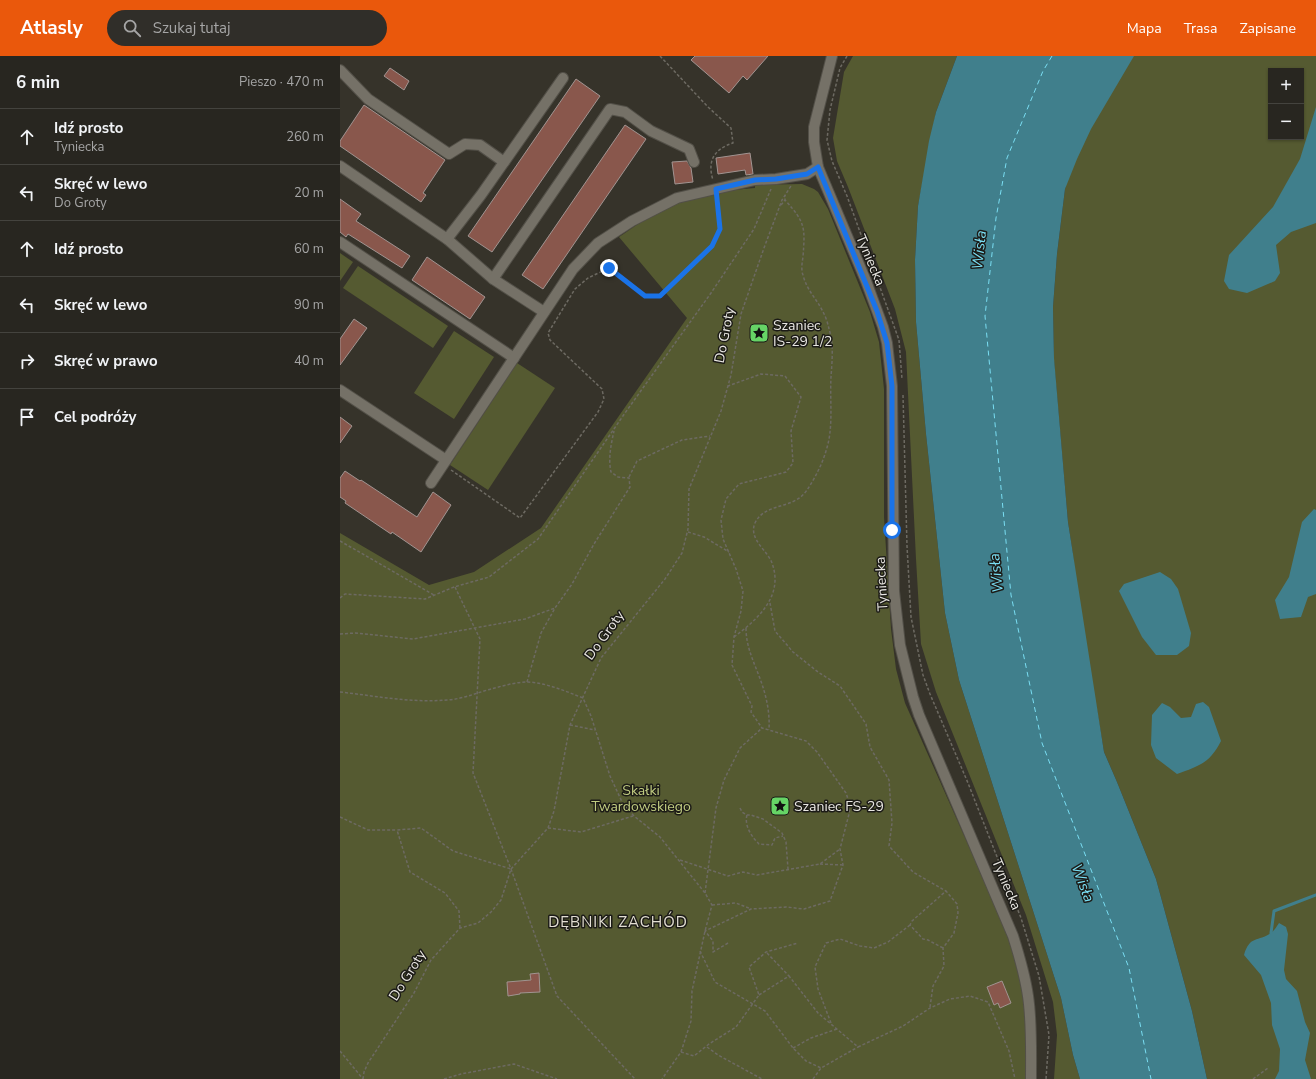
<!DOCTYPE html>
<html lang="pl">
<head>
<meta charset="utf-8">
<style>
  body { margin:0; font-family:"Nunito Sans",sans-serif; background:#302e29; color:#f1f3f6 }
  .controls { position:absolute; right:12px; top:12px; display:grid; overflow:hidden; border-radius:0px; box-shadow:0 1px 3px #0004 }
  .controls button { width:36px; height:36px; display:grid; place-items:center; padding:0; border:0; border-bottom:1px solid #44433e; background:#282620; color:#f1f3f6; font:20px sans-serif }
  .stop { position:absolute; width:12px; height:12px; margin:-9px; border:3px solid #1a73e8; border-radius:50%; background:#fff }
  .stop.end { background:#1a73e8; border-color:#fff; box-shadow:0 1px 4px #0008 }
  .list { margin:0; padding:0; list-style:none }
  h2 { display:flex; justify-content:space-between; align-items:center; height:52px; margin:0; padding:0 16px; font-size:17px }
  h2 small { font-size:13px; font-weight:400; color:#a5a5a5 }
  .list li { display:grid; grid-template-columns:26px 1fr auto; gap:12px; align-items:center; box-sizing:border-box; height:56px; padding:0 16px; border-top:1px solid #44433e }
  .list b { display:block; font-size:15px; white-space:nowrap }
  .list p { margin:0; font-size:13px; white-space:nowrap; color:#a5a5a5 }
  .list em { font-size:13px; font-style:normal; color:#a5a5a5 }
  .icon { flex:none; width:22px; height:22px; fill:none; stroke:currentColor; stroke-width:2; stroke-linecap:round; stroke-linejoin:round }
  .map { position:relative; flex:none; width:976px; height:1023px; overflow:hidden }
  header { display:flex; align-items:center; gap:24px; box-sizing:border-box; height:56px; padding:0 20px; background:#ea580c; color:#fff }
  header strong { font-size:19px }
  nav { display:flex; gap:22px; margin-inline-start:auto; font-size:14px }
  .search { width:280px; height:36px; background:#302e29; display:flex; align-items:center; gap:10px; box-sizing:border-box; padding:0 14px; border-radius:22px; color:#a5a5a5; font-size:15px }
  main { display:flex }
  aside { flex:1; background:#282620 }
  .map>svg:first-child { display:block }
</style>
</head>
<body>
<header>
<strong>Atlasly</strong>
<div class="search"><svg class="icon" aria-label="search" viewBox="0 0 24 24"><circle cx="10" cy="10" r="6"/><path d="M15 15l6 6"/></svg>Szukaj tutaj</div>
<nav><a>Mapa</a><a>Trasa</a><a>Zapisane</a></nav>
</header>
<main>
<aside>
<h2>6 min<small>Pieszo · 470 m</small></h2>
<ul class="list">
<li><svg class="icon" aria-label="ahead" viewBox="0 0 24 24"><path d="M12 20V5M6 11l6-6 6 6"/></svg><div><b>Idź prosto</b><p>Tyniecka</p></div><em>260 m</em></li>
<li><svg class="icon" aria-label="left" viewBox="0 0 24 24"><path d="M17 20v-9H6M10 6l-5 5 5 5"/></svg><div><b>Skręć w lewo</b><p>Do Groty</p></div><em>20 m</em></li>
<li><svg class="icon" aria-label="ahead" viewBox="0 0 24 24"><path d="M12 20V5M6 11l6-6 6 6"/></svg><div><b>Idź prosto</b></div><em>60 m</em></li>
<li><svg class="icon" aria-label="left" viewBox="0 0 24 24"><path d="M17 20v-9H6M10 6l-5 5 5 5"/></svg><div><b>Skręć w lewo</b></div><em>90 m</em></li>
<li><svg class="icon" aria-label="right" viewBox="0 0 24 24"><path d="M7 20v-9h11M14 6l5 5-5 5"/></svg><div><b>Skręć w prawo</b></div><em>40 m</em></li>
<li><svg class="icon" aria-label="arrive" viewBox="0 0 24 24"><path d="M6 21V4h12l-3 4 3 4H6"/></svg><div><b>Cel podróży</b></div></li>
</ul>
</aside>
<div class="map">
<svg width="976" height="1023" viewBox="0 0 976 1023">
  <rect width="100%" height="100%" fill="#36332a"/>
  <g fill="#555a31" fill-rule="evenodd">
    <polygon points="513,0 617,0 596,56 578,150 575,204 576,266 586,378 605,557 619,624 721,942 733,999 740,1023 714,1023 717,979 713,946 686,859 596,636 581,588 576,503 566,296 555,253 508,131 497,105 493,82 504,16"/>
    <path d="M 779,0 L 976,0 L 976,1023 L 867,1023 L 852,955 L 816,823 L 777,726 L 764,696 L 757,654 L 739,568 L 733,499 L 728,466 L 714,305 L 713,251 L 717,198 L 725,133 L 744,48 ZM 931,15 L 961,15 L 961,81 L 931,81 Z"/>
    <path d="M 462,128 L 474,133 L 478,136 L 488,153 L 530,256 L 539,286 L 544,333 L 544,461 L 551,573 L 556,613 L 565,647 L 663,867 C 669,886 676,904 680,924 C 687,957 687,990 686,1023 L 0,1023 L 0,477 L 89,529 L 134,516 L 201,472 L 347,262 L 279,181 C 293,172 308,160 323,153 C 351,141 385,134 415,132 L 415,129 Z"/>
    <polygon points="0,197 13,206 0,225"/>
    <polygon points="18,210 108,270 93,292 3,232"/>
    <polygon points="114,275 154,301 114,363 74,337"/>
    <polygon points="177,307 215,332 148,434 110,409"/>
  </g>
  <g fill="#407f8c">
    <polygon points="617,0 794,0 751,73 737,103 725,133 717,198 713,251 714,302 728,466 764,696 777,726 816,823 852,955 867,1023 740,1023 733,999 721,942 619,624 605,557 586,378 576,266 575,204 578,150 589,85 596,56"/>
    <polygon points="976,51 976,167 951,176 936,189 940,217 935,225 907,237 889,233 884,225 889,199 933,151 960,103"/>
    <polygon points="974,453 976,454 976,538 968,541 961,561 940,563 935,544 949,521 962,466"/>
    <polygon points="820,516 831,523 838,533 851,577 849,590 837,599 816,599 802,581 779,535 784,528"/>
    <path d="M 863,646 L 869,651 L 881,685 C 870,707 859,710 837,718 L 816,702 L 811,689 L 812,659 L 822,647 L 830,651 L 841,662 L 851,661 L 856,648 Z"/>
    <path d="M 939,867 L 946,871 L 948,878 L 944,914 L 946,923 L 957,935 L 965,966 L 970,977 L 965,1004 L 971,1023 L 935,1023 L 939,1015 L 940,993 L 932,969 L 931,947 L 921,919 L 904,899 C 910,879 918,886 931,877 C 934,875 937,870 939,867 Z"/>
  </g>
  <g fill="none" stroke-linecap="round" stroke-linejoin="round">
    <polyline stroke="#407f8c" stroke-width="3" points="931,877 934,855 976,839"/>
    <polyline stroke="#7adef3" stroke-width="1" stroke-dasharray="5 4" stroke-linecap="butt" points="712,0 703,15 667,102 656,162 645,260 671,539 702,687 789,912 811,1023"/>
  </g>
  <g fill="#89574c" stroke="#a19491">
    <polygon points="355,0 428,0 407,24 403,20 389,37 351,4"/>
    <polygon points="50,12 69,25 64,34 44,20"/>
    <polygon points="236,23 260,40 152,196 128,180"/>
    <polygon points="24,49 105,104 83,137 86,139 81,146 0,90 0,85"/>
    <polygon points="285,69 306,83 203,233 182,219"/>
    <polygon points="410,97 413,118 406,119 405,114 378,118 376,102"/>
    <polygon points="347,105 351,112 353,126 335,128 332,106"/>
    <polygon points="0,143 21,158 16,165 70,200 62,212 8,178 6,181 0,176"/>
    <polygon points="87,201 145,241 130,263 72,224"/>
    <polygon points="14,263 27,272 0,309 0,283"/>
    <polygon points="0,361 12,370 0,387"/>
    <polygon points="5,415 20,425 21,424 77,461 93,436 111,449 81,496 52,476 51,478 5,447 6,445 0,441 0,422"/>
    <polygon points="199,917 200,936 180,937 180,938 168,940 167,926 191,924 190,918"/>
    <polygon points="662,925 671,947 660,952 658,947 654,949 647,931"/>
  </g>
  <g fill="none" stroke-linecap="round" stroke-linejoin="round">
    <defs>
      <g id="minor">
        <path d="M 492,0 L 474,71 L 474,86 L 478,111 L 526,225 L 543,271 L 547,287 L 552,330 L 554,535 L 560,589 L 573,641 L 579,659 L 673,880 C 679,899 685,919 688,940 C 692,967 691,995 691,1023"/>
        <polyline points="0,14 28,43 109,98 125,88 140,89 164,106"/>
        <polyline points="0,110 107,183 153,223 204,256"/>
        <polyline points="107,183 141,139 223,22"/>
        <polyline points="0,186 174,302"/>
        <polyline points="153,223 270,53 285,56 311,75 349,93 354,106"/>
        <polyline points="0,334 106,404"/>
        <polyline points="91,427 233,213 258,187 292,165 337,142 415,124 436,123 467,118 478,111"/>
      </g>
    </defs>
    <use href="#minor" stroke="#535048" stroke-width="12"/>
    <g stroke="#6d6a62" stroke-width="1.5" stroke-dasharray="3 2" stroke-linecap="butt">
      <path d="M 320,0 L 368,51 L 391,72 L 393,87 C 374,93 367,105 373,124"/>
      <polyline points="507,0 500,12 490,54 487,84 492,105 507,140 559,284 562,323"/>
      <polyline points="441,149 445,144 445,139"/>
      <polyline points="563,339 567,490 571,561 583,619 590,638 628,727 681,862 699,920 709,979 706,1023"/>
      <polyline points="111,414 180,462 258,356 264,343 262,333 210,284 208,277 235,233 248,222 269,212 305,240 320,240 372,190 380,173 377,144"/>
      <polyline points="289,421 297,405 342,384 370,380"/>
      <polyline points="348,476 364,481 389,496"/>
      <polyline points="0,485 94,539"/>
      <polyline points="115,531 140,583 133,717 171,813 217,940 295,1023"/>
      <polyline points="0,542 5,538 85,543 114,531 149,521 198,483 285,357 371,237 414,173 431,133"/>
      <polyline points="430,547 435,575 453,596 478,616 500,630 526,668 530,691 549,724 552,767 549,790 573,816 606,835"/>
      <path d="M 406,572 C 406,590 413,604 419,620 C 426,638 430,655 429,674"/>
      <polyline points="0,578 15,577 73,583 185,563 215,552"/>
      <path d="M 394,581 C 418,563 444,540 432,507 C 428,495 408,483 415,467 C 425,446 454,454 467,434 C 478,418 488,396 490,376 C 492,359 490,339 491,321 C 492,306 494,288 489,273 C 488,268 486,261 483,256 C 477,243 467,235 463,219 C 461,214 462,207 463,201 C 465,172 466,167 445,144"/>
      <path d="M 187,626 L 201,577 L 215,552 L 232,528 L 254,488 L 290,431 L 289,422 L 278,421 L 271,416 C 268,402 271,389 274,375"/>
      <path d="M 0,636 C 36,640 71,647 107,644 C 123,643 136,637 151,633 C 162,630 176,626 188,626 C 207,627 225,635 243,642 L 251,660 L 270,720 L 283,748 L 294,760 L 320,781 L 365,837 L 372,849 L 365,875 L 352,935 L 351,965 L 341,996 L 322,1023"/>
      <polyline points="230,669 255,674"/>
      <polyline points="400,752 402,756 407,759 411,759 423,763 442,777 446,786 448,813"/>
      <path d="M 407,759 C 404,770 412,781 419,788 L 432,789 L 435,782 L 443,780"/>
      <polyline points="0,761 28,774 57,774"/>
      <polyline points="208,772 241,776 293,760"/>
      <polyline points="340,804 388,820 403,816 417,819 480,808 500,793"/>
      <polyline points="480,808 503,809"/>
      <polyline points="365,837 376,752 384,724 400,692 422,672"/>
      <polyline points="372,849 396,847 411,853"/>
      <polyline points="120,872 119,855 105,837 70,816 57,774 81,772 113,795 171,813"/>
      <polyline points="388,887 373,896 373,885 365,875 411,853 446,851 464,853 490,845 503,809 500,793 509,758 510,749 506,737 477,696 466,685 422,672 411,656 412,650 392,609 394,581 401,555 403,535 396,513 383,483 381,464 386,443 399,428 446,416 453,407 451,375 461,341 445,320 421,318 388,330"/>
      <polyline points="360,895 375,926 425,955 453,992 466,1005 481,1012 518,991"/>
      <polyline points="427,897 449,920"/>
      <polyline points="419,939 449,920 478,957 518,991 563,970 590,952 610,943 630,940 648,946 669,995 675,1023"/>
      <polyline points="590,951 593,930 604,910 603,892 614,877 618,857 617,848 606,835 572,865 570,869 583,883 588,884 603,892"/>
      <polyline points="491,967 478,933 475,911 486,887 500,883 520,890 534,892 548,886 570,869"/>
      <polyline points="367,991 378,999 422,1023"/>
      <polyline points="453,992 471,982 497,973"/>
      <polyline points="0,995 23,1023"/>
      <polyline points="341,996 354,1000 369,988 396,971 419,939 409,911 426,896 458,887"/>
      <polyline points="23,1023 24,1016 28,1007 74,937 91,904 120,872 138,867 151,856 161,844 171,813 208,772 214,755 230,669 261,602 325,523 342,497 348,473 349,433 381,355 391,319 401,258 424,192 442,144 451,130"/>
      <polyline points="104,1023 121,1018 174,1008 217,1023"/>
      <polyline points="473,1023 481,1012"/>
      <polyline points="913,1023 928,1012"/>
    </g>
    <use href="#minor" stroke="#757167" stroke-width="10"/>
  </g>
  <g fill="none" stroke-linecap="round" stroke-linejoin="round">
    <polyline stroke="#1a73e8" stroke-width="5" points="269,212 305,240 320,240 372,190 380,173 376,133 415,124 436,123 467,118 478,111 537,255 547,287 552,330 552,474"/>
  </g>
  <defs>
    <symbol id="sight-square" viewBox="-11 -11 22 22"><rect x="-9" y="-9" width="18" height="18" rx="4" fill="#66d466" stroke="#1c1b17"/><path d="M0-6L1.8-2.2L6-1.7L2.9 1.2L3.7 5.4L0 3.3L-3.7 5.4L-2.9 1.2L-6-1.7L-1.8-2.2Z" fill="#111"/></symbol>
  </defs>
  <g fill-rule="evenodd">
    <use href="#sight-square" x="408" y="266" width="22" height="22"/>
    <use href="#sight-square" x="429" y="739" width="22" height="22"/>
  </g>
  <g text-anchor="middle" stroke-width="3" stroke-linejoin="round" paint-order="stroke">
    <g font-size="14" fill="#e9e7e2" stroke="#1c1b17">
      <text transform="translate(531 204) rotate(67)" y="5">Tyniecka</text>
      <text transform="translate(384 279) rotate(-79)" y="5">Do Groty</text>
      <text transform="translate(541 528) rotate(-93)" y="5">Tyniecka</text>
      <text transform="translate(264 579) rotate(-54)" y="5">Do Groty</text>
      <text transform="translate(667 828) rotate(67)" y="5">Tyniecka</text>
      <text transform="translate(67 919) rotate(-58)" y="5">Do Groty</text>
    </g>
    <g font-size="14" fill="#e9e7e2" stroke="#1c1b17" text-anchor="start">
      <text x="433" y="274">Szaniec<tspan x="433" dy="16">IS-29 1/2</tspan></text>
      <text x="454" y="755">Szaniec FS-29</text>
    </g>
    <g font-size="14" fill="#c0cb80" stroke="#1c1b17">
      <text x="301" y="739">Skałki<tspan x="301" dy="16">Twardowskiego</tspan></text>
    </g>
    <g font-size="15" font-style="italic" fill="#7adef3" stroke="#1c1b17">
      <text transform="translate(639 194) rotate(-84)" y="5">Wisła</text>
      <text transform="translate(656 517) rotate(-96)" y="5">Wisła</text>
      <text transform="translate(743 827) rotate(69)" y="5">Wisła</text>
    </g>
    <g font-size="15" letter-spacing="1" fill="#e2ded2" stroke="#1c1b17">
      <text x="278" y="871">DĘBNIKI ZACHÓD</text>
    </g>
  </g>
</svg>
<div class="controls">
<button>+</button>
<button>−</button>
</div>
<div class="stop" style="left:552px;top:474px"></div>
<div class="stop end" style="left:269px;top:212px"></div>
</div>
</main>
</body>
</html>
